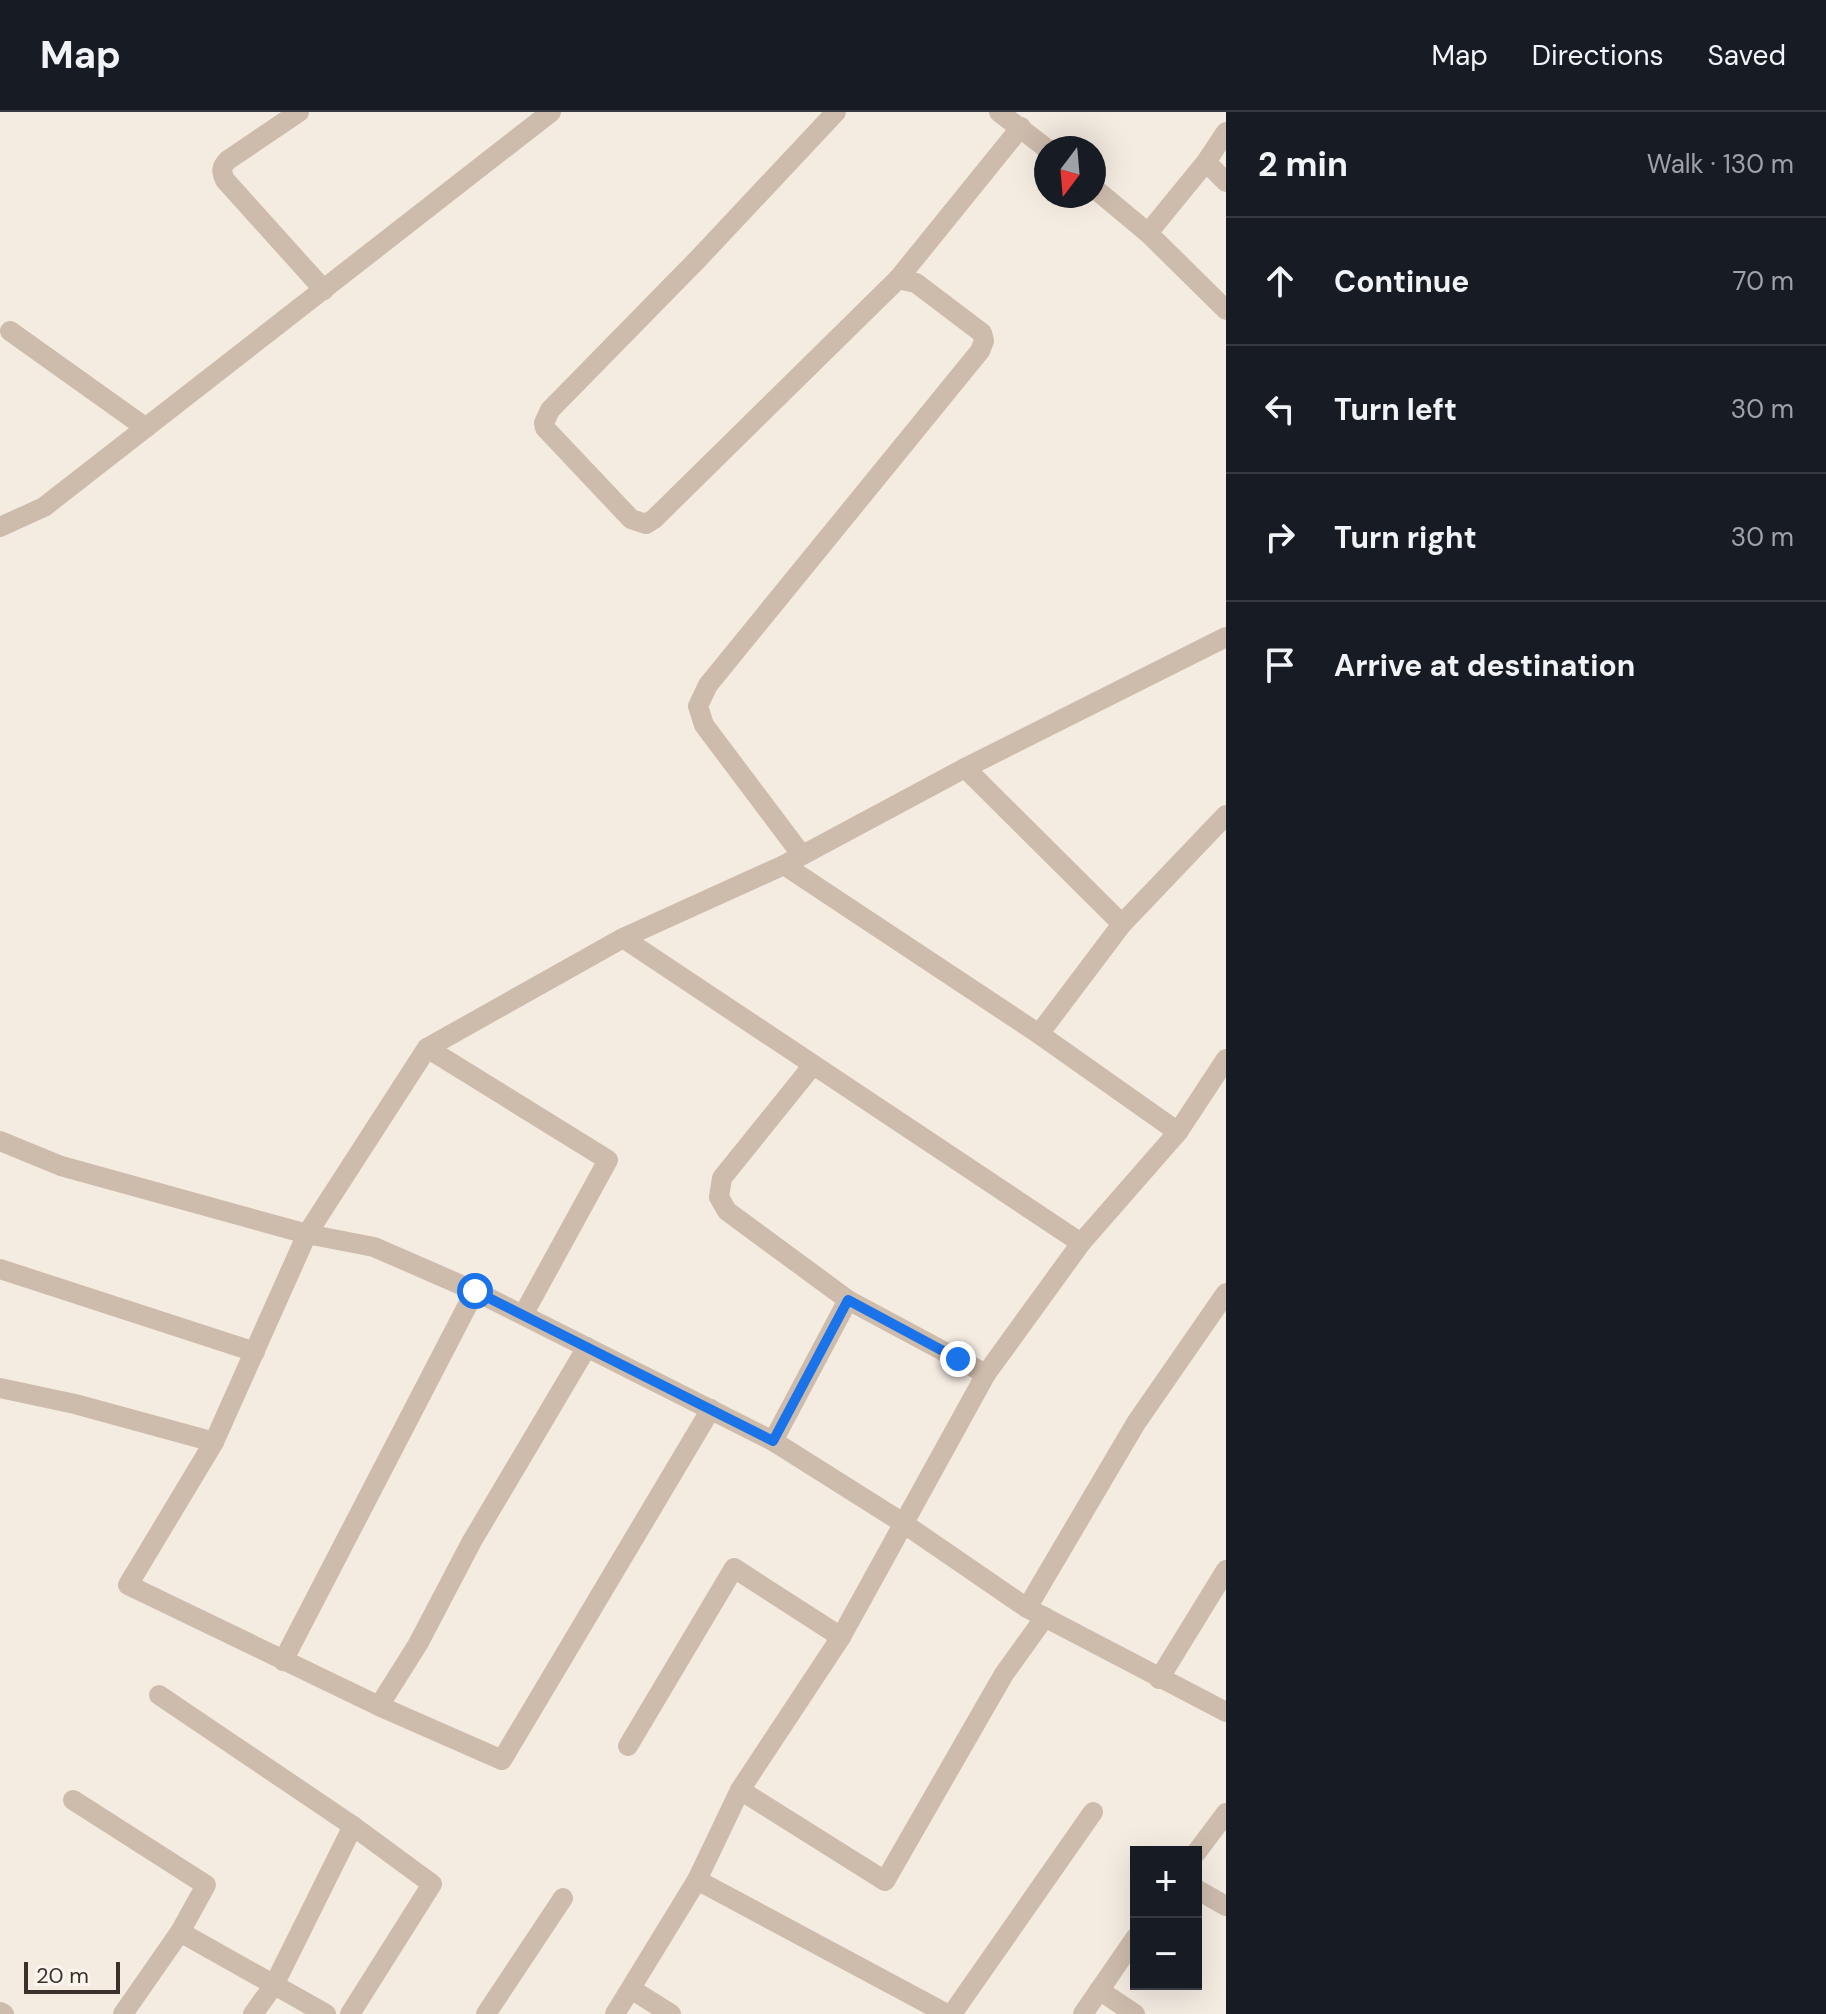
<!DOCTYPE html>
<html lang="en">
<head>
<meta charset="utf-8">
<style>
  body { margin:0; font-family:"DM Sans",sans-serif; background:#242831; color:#f1f3f6 }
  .controls { position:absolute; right:24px; bottom:24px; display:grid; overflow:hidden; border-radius:0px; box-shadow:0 8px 32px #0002 }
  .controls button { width:72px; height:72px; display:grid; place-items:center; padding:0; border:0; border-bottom:2px solid #363941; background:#171b24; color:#f1f3f6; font:40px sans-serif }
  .compass { position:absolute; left:1034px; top:24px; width:72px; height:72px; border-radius:50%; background:#171b24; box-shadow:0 8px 32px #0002; rotate:196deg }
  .scale { position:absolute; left:24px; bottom:20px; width:96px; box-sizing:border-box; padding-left:8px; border:4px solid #3b302b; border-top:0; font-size:22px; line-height:28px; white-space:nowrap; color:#3b302b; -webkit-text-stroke:6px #fbf5ee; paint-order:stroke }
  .stop { position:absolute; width:24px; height:24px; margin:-18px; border:6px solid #1a73e8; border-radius:50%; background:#fff }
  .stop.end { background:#1a73e8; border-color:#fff; box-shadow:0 2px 8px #0008 }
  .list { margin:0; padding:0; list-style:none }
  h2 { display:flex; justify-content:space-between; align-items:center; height:104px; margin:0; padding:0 32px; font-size:34px }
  h2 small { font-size:26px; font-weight:400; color:#9ea1a6 }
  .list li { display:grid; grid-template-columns:52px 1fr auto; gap:24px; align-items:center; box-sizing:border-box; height:128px; padding:0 32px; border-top:2px solid #363941 }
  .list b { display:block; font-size:30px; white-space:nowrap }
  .list em { font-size:26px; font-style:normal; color:#9ea1a6 }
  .icon { flex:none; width:44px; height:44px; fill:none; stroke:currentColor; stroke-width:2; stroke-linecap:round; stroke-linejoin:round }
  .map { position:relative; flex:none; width:1226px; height:1902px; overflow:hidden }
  header { display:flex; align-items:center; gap:48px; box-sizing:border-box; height:112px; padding:0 40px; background:#171b24; border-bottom:2px solid #363941 }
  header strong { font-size:38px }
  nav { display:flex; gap:44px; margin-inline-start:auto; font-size:28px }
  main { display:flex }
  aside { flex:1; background:#171b24 }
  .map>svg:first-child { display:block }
</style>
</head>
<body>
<header>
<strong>Map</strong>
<nav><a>Map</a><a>Directions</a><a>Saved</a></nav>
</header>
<main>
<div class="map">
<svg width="1226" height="1902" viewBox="0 0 1226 1902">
  <rect width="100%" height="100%" fill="#f4ebe1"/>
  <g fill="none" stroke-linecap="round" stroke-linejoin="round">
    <g stroke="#cdbbac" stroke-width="20">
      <path d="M 299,0 L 228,48 C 221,55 221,59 225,68 L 324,178"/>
      <polyline points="999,0 1046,36"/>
      <polyline points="1206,50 1226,70"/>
      <polyline points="1094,76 1148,121 1226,198"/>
      <polyline points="1148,121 1206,50 1226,20"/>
      <polyline points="898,167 1021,15"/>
      <polyline points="10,219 146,316"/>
      <polyline points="0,415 44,395 551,0"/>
      <polyline points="965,656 1122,812"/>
      <polyline points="801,742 704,613 698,594 708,573 980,239 984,229 982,221 916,171 898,167 654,407 646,412 631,407 545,316 544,311 550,298 698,147 836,0"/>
      <polyline points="784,753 1039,922 1178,1020"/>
      <polyline points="623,826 1081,1131"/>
      <polyline points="1039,922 1122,812 1226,703"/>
      <polyline points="427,936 608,1048 523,1203"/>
      <polyline points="0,1029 61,1054 307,1122 374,1135 475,1179 773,1329 903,1411 1027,1496 1226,1600"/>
      <polyline points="0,1157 255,1240"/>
      <polyline points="986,1262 1081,1131 1178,1020 1226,947"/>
      <polyline points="0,1276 75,1292 214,1330"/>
      <polyline points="711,1297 502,1648 379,1594 128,1473 214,1330 307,1122 427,936 623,826 784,753 965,656 1226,525"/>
      <polyline points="773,1329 848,1188"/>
      <polyline points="1027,1496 1136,1311 1226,1181"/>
      <polyline points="283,1549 475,1179"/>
      <polyline points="1159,1567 1226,1458"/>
      <polyline points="159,1583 353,1714 432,1772 350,1902"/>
      <polyline points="379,1594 418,1532 472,1429 587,1235"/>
      <polyline points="628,1634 734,1456 841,1525"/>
      <polyline points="740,1678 885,1769 1004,1562 1045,1505"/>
      <polyline points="73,1688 206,1773 180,1820"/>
      <polyline points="1196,1741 1226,1701"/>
      <polyline points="697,1768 947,1902"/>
      <polyline points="1196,1777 1226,1794"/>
      <polyline points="631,1877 671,1902"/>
      <polyline points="1099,1878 1135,1902"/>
      <polyline points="0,1900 4,1902"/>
      <polyline points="123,1902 180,1820 326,1902"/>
      <polyline points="253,1902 274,1873 353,1714"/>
      <polyline points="486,1902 563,1786"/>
      <polyline points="615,1902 697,1768 740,1678 841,1525 986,1262 848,1188 727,1099 719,1085 722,1066 813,953"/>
      <polyline points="952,1902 1093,1700"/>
      <polyline points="1083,1902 1136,1825"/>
    </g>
  </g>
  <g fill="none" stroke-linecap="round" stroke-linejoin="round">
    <polyline stroke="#1a73e8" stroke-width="10" points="475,1179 773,1329 848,1188 958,1247"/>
  </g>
</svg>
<div class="controls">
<button>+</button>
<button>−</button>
</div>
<svg class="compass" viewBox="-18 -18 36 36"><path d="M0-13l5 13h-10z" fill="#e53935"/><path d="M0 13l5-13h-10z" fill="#9ea1a6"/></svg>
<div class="scale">20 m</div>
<div class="stop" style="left:475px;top:1179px"></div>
<div class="stop end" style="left:958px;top:1247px"></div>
</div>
<aside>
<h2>2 min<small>Walk · 130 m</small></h2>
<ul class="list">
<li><svg class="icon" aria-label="ahead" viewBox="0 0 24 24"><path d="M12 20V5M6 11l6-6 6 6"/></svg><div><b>Continue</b></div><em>70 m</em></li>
<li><svg class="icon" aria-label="left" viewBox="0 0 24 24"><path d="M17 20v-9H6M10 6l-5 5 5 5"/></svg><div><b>Turn left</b></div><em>30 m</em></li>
<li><svg class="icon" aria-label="right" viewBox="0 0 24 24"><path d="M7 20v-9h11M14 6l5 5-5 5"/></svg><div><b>Turn right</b></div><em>30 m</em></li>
<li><svg class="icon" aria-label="arrive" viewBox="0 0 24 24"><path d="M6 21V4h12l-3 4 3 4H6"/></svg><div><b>Arrive at destination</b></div></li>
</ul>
</aside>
</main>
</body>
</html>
